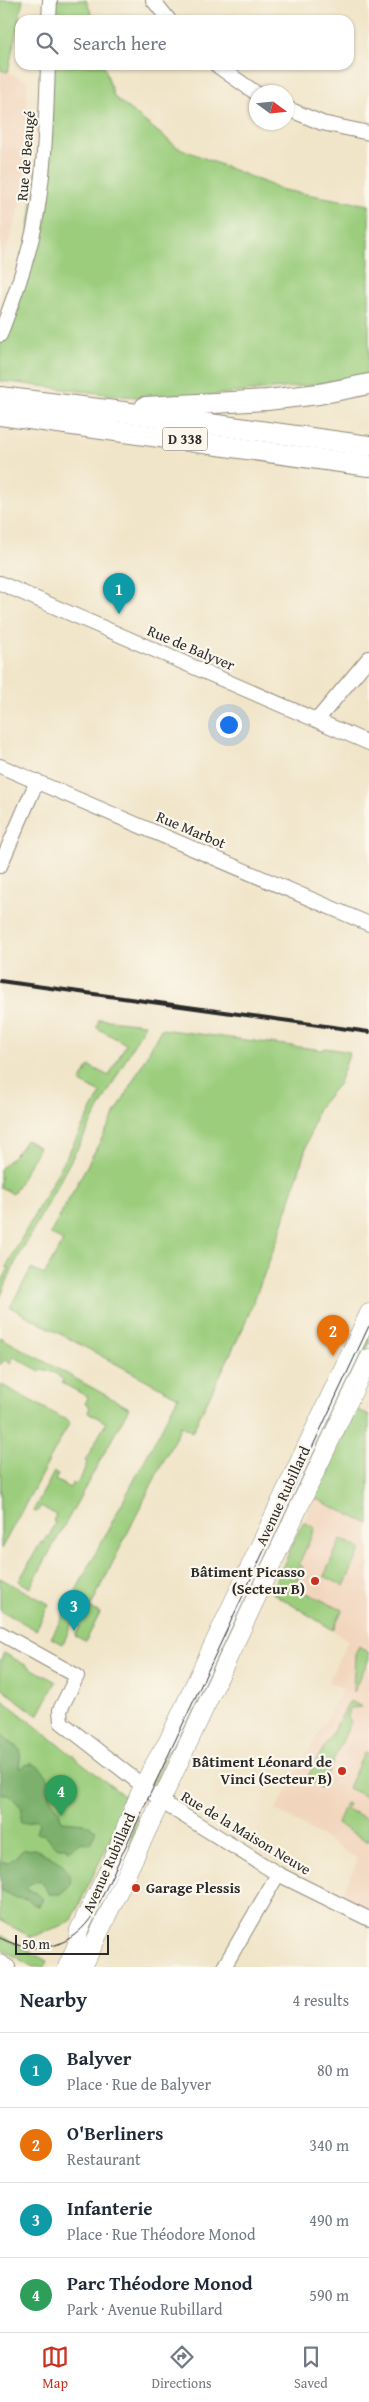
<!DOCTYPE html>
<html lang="en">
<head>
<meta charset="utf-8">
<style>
  body { margin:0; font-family:"Gentium Book Plus",serif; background:#f2f2f3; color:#1f2937 }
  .compass { position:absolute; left:249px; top:85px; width:45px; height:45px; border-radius:50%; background:#fff; box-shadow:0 1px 4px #0004; rotate:105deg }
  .scale { position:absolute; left:15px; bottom:12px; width:94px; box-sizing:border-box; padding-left:5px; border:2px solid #2b2b2b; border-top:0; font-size:14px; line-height:18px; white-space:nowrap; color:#2b2b2b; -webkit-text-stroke:4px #fbf7ec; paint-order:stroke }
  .you { position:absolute; left:228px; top:724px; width:18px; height:18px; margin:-12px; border:4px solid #fff; border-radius:50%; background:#1a73e8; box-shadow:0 0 0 8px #1a73e833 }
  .badge { display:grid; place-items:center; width:32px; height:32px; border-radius:50%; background:#c8321e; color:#fff; font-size:16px; font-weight:700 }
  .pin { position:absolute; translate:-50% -41px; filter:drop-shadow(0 1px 2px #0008) }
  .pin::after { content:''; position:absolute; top:26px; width:18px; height:15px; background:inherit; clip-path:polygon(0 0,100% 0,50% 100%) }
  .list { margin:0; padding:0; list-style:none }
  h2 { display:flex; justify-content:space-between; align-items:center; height:65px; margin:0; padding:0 20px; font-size:21px }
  h2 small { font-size:16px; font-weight:400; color:#747a83 }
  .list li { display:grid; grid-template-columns:32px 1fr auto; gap:15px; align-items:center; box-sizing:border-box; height:75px; padding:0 20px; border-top:1px solid #e0e1e3 }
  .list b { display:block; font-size:19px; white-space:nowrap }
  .list p { margin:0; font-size:16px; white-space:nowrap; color:#747a83 }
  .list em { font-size:16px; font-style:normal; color:#747a83 }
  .icon { flex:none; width:28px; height:28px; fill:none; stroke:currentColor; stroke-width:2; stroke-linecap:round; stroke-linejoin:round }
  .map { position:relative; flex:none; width:369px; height:1967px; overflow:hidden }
  .search { position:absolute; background:#fff; box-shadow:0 1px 4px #0004; left:15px; right:15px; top:15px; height:55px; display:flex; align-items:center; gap:12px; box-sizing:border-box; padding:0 18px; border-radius:15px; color:#747a83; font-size:19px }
  .sheet { height:365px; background:#fff }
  nav { display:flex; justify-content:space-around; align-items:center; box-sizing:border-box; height:70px; border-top:1px solid #e0e1e3; background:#fff; font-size:14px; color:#747a83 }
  nav a { display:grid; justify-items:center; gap:2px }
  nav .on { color:#c8321e }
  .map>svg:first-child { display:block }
</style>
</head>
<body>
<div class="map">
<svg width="369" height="1967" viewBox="0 0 369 1967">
  <rect width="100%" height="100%" fill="#fbf7ec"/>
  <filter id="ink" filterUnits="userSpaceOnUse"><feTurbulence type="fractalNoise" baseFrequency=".02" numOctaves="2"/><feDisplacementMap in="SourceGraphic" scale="10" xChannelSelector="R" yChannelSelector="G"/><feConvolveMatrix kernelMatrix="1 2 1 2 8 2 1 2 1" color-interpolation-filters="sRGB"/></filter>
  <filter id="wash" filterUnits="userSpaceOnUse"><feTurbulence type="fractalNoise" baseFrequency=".0096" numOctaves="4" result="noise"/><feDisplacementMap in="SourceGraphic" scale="20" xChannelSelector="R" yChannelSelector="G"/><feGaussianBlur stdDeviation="1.12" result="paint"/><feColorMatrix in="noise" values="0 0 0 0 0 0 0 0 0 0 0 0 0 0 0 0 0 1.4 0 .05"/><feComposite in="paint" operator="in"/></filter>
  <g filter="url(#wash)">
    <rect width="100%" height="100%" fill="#f1e5c9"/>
    <g fill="#f2d5bd">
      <polygon points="0,70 8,72 27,81 28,158 19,211 0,267"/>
      <polygon points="369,1401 369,1910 341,1897 358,1859 277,1810 274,1813 343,1689 328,1682 348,1640 271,1592 356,1409 364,1412"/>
    </g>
    <g fill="#9bcd7d" stroke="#637c54">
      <polygon points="0,0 23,0 8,72 0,70"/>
      <polygon points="50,0 86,0 94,20 49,20"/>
      <polygon points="48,65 104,65 114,97 177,147 283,190 369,205 369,375 313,385 172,399 121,396 0,381 0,335 25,263"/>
      <polygon points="99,1019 145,1024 14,1265 0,1298 0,1285 9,1268 6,1267 101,1093 80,1082 89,1066 109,1076 126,1044 97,1028"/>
      <polygon points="161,1029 323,1050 325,1048 350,1052 339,1083 318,1108 280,1233 244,1326 192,1432 181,1426 90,1608 100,1613 86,1641 75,1636 80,1627 72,1623 63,1644 51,1638 178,1397 10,1307 31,1269 44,1275 63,1241 50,1234"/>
      <polygon points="26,1140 39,1147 13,1194 0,1187 0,1169 21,1148"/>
      <polygon points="369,1324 369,1344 163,1786 153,1784"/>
      <polygon points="0,1337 129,1408 30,1588 19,1581 41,1542 44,1543 47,1536 49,1537 55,1522 53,1521 56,1515 41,1506 37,1512 33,1511 54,1472 58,1474 55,1480 70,1488 73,1483 76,1484 79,1479 80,1480 87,1463 85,1461 106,1423 88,1412 90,1407 85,1404 88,1397 62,1383 63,1380 55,1373 42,1369 40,1371 14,1357 10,1363 5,1360 0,1365"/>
      <polygon points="2,1385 70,1422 1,1549 0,1389"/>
      <polygon points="356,1409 369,1415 369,1524 314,1498"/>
      <polygon points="303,1522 315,1528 299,1564 303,1567 294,1587 342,1610 333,1630 271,1592"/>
      <polygon points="341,1539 361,1549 344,1586 324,1576"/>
      <polygon points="0,1578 49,1604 36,1630 0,1610"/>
      <polygon points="359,1646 369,1653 369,1659 353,1692 355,1654"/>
      <polygon points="4,1653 56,1682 38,1716 0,1687 0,1661"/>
      <polygon points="0,1698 129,1800 71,1922 31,1937 0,1920"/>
      <polygon points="350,1701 362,1707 350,1708 348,1717 351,1722 321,1788 309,1780 309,1774"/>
      <polygon points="364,1753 369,1755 369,1798 348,1788"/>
      <polygon points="345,1803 348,1804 346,1809 369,1819 369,1842 337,1824"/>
      <polygon points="138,1818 146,1822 82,1947 88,1929"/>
      <polygon points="0,1935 47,1961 44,1967 33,1967 0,1948"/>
    </g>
    <g fill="#7cb06c" stroke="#546e4c">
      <path d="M 0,1733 L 21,1751 L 19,1768 C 24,1768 25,1764 30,1764 C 40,1763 50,1779 53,1786 L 49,1796 L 59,1811 L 62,1821 L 84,1823 L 96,1830 L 90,1844 L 82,1842 L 69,1851 L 67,1847 L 57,1847 L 43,1834 L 36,1834 L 39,1822 L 36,1819 L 27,1823 L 20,1822 L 22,1808 L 9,1795 L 0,1793 Z"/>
      <path d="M 35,1849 C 48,1856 75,1866 70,1885 L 60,1894 L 49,1894 L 40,1880 L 29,1884 L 26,1889 L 37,1893 L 43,1899 L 39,1906 L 33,1904 L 28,1899 L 17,1898 L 0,1890 L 0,1861 L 8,1863 L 23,1850 Z"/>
    </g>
  </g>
  <g filter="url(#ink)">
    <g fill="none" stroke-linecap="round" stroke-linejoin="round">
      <defs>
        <g id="minor">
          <polyline points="153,0 169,20"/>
          <polyline points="49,20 50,0"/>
          <polyline points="216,65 256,93"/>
          <polyline points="286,108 322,123 369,133"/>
          <path d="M 0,335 C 13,300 26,265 34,229 C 45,175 46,120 48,65"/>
          <polyline points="0,583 369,743"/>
          <polyline points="317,720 369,658"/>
          <polyline points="0,766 369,924"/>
          <polyline points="0,866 37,781"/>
          <polyline points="0,1633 77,1676 60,1710 61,1722 170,1807 278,1874 369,1919"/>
          <polyline points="0,1962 8,1967"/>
          <polyline points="224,1967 278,1874"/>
        </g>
        <g id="major">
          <path d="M 67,1967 L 77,1944 L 79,1930 C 93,1900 110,1871 121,1840 C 134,1806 147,1773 167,1743 L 369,1313"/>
          <polyline points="83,1967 369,1358"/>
        </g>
        <g id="highway">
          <polyline points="0,397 123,412 369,446"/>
          <polyline points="145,407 267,400 319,394 369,384"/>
          <polyline points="0,415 369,466"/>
        </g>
      </defs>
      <use href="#minor" stroke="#8e887a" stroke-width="16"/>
      <use href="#major" stroke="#8e887a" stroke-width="19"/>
      <use href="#highway" stroke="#8e887a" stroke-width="22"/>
      <use href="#minor" stroke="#fff" stroke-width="14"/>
      <use href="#major" stroke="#fff" stroke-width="18"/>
      <use href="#highway" stroke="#fff" stroke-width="20"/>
      <path stroke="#2b2b2b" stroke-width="1" d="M 0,1938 C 38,1957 72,1948 95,1912 L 369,1326"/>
      <polyline stroke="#2b2b2b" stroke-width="4" points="0,981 369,1032"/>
    </g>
  </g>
  <g fill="#c8321e" stroke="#fbf7ec" stroke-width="2">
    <circle cx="315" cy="1581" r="5"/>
    <circle cx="342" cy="1771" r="5"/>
    <circle cx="136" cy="1888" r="5"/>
  </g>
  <g text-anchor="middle" stroke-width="4.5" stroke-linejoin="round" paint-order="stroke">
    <rect fill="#fbf7ec" stroke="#696865" stroke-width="1" x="162.5" y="427.5" width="45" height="23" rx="4"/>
    <g font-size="14" font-weight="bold" fill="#2b2b2b">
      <text x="185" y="444">D 338</text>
    </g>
    <g font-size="15" fill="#2b2b2b" stroke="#fbf7ec">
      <text transform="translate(26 156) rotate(-85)" y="5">Rue de Beaugé</text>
      <text transform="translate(191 648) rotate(23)" y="5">Rue de Balyver</text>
      <text transform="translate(191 830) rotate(23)" y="5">Rue Marbot</text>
      <text transform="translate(283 1496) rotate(-65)" y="5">Avenue Rubillard</text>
      <text transform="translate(246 1833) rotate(31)" y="5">Rue de la Maison Neuve</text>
      <text transform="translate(109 1863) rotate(-66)" y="5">Avenue Rubillard</text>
    </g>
    <g font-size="15" font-weight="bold" fill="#2b2b2b" stroke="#fbf7ec" text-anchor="end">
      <text x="305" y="1577">Bâtiment Picasso<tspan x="305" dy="17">(Secteur B)</tspan></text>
      <text x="332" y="1767">Bâtiment Léonard de<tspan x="332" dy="17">Vinci (Secteur B)</tspan></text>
      <text x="146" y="1893" text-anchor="start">Garage Plessis</text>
    </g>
  </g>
</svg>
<svg class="compass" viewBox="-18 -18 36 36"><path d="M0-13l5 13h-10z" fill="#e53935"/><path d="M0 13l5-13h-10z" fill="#747a83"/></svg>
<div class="scale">50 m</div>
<div class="you"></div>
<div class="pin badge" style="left:119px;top:614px;background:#0f9aa8">1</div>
<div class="pin badge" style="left:333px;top:1356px;background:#e8710a">2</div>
<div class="pin badge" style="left:74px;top:1631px;background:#0f9aa8">3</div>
<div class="pin badge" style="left:61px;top:1816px;background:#2e9e5b">4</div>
<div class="search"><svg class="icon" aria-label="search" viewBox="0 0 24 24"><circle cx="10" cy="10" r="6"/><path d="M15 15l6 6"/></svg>Search here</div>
</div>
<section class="sheet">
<h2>Nearby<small>4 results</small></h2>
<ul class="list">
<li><span class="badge" style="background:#0f9aa8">1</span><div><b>Balyver</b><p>Place · Rue de Balyver</p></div><em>80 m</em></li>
<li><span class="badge" style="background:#e8710a">2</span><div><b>O'Berliners</b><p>Restaurant</p></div><em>340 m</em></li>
<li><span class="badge" style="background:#0f9aa8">3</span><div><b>Infanterie</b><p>Place · Rue Théodore Monod</p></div><em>490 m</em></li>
<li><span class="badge" style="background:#2e9e5b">4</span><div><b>Parc Théodore Monod</b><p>Park · Avenue Rubillard</p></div><em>590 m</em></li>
</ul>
</section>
<nav>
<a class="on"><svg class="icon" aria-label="map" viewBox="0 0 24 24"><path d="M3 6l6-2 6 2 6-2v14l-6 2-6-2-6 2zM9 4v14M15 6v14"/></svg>Map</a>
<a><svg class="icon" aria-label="directions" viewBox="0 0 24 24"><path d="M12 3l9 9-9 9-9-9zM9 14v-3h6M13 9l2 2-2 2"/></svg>Directions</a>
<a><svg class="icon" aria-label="saved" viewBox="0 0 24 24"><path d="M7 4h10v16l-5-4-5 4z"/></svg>Saved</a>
</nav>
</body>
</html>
